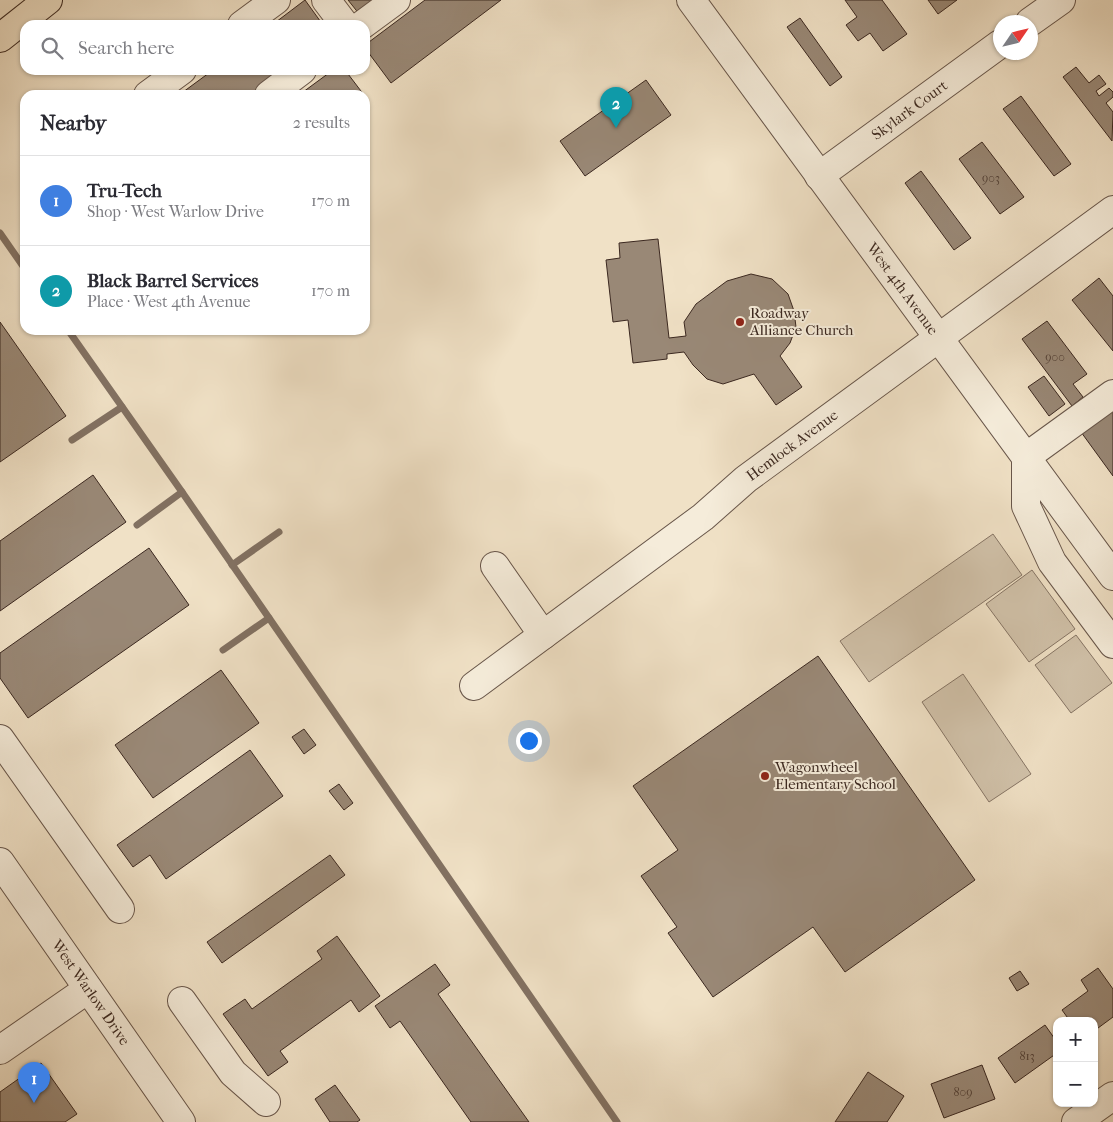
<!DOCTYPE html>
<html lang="en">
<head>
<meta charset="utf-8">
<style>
  body { margin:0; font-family:"IM FELL French Canon",serif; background:#f7f7f7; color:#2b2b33 }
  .controls { position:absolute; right:15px; bottom:15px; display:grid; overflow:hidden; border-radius:10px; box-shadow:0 1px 4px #0004 }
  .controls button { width:45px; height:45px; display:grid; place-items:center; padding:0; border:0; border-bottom:1px solid #e1e1e2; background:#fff; color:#2b2b33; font:25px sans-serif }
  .compass { position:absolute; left:993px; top:15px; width:45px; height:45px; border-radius:50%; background:#fff; box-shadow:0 1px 4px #0004; rotate:55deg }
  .you { position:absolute; left:528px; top:740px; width:18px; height:18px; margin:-12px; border:4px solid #fff; border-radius:50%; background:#1a73e8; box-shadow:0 0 0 8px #1a73e833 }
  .badge { display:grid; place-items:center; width:32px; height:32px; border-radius:50%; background:#2563eb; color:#fff; font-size:16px; font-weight:700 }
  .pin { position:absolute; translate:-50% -41px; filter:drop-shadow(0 1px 2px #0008) }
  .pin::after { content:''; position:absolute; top:26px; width:18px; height:15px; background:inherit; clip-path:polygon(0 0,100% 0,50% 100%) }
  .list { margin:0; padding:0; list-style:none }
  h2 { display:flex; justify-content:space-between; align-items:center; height:65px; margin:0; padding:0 20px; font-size:21px }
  h2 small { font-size:16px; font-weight:400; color:#7c7c81 }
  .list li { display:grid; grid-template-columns:32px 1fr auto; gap:15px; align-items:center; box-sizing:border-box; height:90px; padding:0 20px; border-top:1px solid #e1e1e2 }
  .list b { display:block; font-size:19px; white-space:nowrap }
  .list p { margin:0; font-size:16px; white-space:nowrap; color:#7c7c81 }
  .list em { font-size:16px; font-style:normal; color:#7c7c81 }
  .icon { flex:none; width:28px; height:28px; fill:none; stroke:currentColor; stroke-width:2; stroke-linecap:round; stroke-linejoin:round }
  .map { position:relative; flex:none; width:1113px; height:1122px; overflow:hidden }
  .search { position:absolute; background:#fff; box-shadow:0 1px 4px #0004; left:20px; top:20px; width:350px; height:55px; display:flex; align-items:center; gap:12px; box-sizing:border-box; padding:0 18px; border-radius:15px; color:#7c7c81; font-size:19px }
  .panel { position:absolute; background:#fff; box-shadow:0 1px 4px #0004; left:20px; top:90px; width:350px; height:245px; border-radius:15px }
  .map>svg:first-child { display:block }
</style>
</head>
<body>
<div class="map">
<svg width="1113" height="1122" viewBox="0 0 1113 1122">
  <rect width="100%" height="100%" fill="#f0e1c6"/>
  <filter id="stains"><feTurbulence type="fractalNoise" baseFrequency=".004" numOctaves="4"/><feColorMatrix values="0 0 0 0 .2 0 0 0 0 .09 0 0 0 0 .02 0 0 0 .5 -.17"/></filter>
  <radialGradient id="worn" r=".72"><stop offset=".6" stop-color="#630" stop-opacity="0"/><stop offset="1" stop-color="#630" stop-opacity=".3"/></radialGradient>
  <g fill="#d1c2aa" stroke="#867565">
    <polygon points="993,534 1022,575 869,682 840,641"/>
    <polygon points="1032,570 1075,629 1029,662 986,604"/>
    <polygon points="1076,635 1112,683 1071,713 1035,665"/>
    <polygon points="963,674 1031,774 989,802 922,702"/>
  </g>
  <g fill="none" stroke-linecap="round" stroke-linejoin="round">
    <g stroke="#827162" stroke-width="7">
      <polyline points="0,233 25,269"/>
      <polyline points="68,330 182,492 617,1122"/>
      <polyline points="72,440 122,407"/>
      <polyline points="137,525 182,492"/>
      <polyline points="232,565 279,532"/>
      <polyline points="223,650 269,618"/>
    </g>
  </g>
  <g fill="#998876" stroke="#3b2820">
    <polygon points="305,0 323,25 272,25"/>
    <polygon points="348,0 380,0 360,15"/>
    <polygon points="425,0 501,0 391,83 365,48 365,45"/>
    <polygon points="845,0 882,0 907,34 883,51 870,33 858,41 846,25 857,17"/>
    <polygon points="928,0 957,0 938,14"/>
    <polygon points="800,18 842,77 830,86 787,27"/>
    <polygon points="1076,67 1089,83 1099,75 1106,84 1096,91 1099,96 1109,88 1113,92 1113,97 1106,103 1113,112 1112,141 1063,77"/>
    <polygon points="213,70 285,70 252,95 179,95"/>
    <polygon points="333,70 345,70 364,95 299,95"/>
    <polygon points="646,80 671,115 585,176 560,141"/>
    <polygon points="1021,96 1071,164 1054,176 1003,109"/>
    <polygon points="982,142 1024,197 1000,214 959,159"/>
    <polygon points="921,171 971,238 954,250 905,183"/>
    <polygon points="658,239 669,338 686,336 684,322 696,304 727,281 751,274 772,279 788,294 794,311 796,327 790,343 780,356 802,387 776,405 754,374 723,384 707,379 693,365 684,352 667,354 667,359 633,363 628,320 613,322 606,260 620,258 619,243"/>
    <polygon points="1099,278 1113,296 1113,351 1072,300"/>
    <polygon points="1047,321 1087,374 1073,384 1083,397 1072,406 1022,339"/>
    <polygon points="0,322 66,416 0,462"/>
    <polygon points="1044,376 1065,404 1049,416 1028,387"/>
    <polygon points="1113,408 1113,476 1081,432"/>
    <polygon points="93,475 126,522 0,611 0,541"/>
    <polygon points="149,548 189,605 28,718 0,678 0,653"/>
    <polygon points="818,656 975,880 845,972 813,927 713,997 668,933 677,927 641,876 678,850 633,786"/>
    <polygon points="221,670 259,723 153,798 115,745"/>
    <polygon points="304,729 316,745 304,754 292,737"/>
    <polygon points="250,750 283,796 166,879 150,855 133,867 117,845"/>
    <polygon points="339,784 353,803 344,810 329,791"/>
    <polygon points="330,855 345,875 222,963 207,942"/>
    <polygon points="337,936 380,996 359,1012 351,1000 280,1051 288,1062 268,1076 223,1014 245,999 252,1009 322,959 317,951"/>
    <polygon points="435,964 450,985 438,994 529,1122 471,1122 400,1021 390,1028 375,1006"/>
    <polygon points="1098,968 1113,989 1113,1017 1094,1031 1094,1021 1070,1021 1062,1010 1088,991 1081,980"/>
    <polygon points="1020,971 1029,984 1017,991 1009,978"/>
    <polygon points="1045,1025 1057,1042 1057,1053 1015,1083 998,1058"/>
    <polygon points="41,1063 77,1114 65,1122 0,1122 0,1092"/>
    <polygon points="982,1065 995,1099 944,1118 931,1084"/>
    <polygon points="868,1072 904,1096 887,1122 835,1122"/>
    <polygon points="335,1085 360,1120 357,1122 330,1122 315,1099"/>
  </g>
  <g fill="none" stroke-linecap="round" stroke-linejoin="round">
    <defs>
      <g id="minor">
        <polyline points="326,0 345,25"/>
        <path id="s1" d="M 691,0 L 1113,576"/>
        <polyline points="1030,22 1061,0"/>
        <polyline points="242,25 276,0"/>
        <polyline points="362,25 396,0"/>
        <polyline points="148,95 182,70"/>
        <polyline points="269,95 302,70"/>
        <path id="s2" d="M 819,176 L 1000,44"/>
        <polyline points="1113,394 1026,457 1026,506 1052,562 1113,644"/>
        <polyline points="495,566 543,635"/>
        <path id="s3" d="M 474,686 L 703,517 L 746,479 L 1113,210"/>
        <polyline points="0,739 120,909"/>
        <path id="s4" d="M 0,862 L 181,1122"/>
        <polyline points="182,1001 233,1073 266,1102"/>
        <polyline points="0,1050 88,989"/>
        <polyline points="1076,1122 1113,1096"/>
      </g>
      <polyline id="major" points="0,38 48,0"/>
    </defs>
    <use href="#minor" stroke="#68564a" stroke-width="30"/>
    <use href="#major" stroke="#3b2820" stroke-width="30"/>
    <use href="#minor" stroke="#f5ecda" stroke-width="28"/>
    <use href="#major" stroke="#f0e1c6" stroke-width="28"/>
  </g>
  <g fill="#8f2418" stroke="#f5ecda" stroke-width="2">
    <circle cx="740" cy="322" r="5"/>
    <circle cx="765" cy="776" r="5"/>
  </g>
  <g text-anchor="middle" stroke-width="4" stroke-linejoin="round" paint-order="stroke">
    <g font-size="12" fill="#524036">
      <text x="991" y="182">903</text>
      <text x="1055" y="361">900</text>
      <text x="1027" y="1060">813</text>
      <text x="963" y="1096">809</text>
    </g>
    <g font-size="15" fill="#3b2820" stroke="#f5ecda">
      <text dy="5" stroke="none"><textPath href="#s2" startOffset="112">Skylark Court</textPath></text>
      <text dy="5" stroke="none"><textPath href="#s1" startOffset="358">West 4th Avenue</textPath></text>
      <text dy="5" stroke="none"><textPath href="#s3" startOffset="399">Hemlock Avenue</textPath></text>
      <text dy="5" stroke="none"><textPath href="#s4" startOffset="159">West Warlow Drive</textPath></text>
    </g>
    <g font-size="15" fill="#3b2820" stroke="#f5ecda" text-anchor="start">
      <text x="750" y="318">Roadway<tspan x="750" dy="17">Alliance Church</tspan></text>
      <text x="775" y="772">Wagonwheel<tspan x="775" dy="17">Elementary School</tspan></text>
    </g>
  </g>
  <rect width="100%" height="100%" filter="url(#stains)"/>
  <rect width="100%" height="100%" fill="url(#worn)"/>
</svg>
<div class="controls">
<button>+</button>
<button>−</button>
</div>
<svg class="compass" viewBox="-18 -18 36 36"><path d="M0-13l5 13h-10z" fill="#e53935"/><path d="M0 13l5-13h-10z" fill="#7c7c81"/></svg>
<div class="you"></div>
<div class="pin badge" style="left:34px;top:1103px;background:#3f7fe0">1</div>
<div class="pin badge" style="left:616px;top:128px;background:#0f9aa8">2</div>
<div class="search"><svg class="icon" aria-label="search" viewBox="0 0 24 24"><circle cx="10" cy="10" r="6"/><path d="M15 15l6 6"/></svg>Search here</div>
<section class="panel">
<h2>Nearby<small>2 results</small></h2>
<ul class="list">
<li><span class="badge" style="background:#3f7fe0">1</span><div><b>Tru-Tech</b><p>Shop · West Warlow Drive</p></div><em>170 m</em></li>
<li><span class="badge" style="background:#0f9aa8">2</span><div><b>Black Barrel Services</b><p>Place · West 4th Avenue</p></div><em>170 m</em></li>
</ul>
</section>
</div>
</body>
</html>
